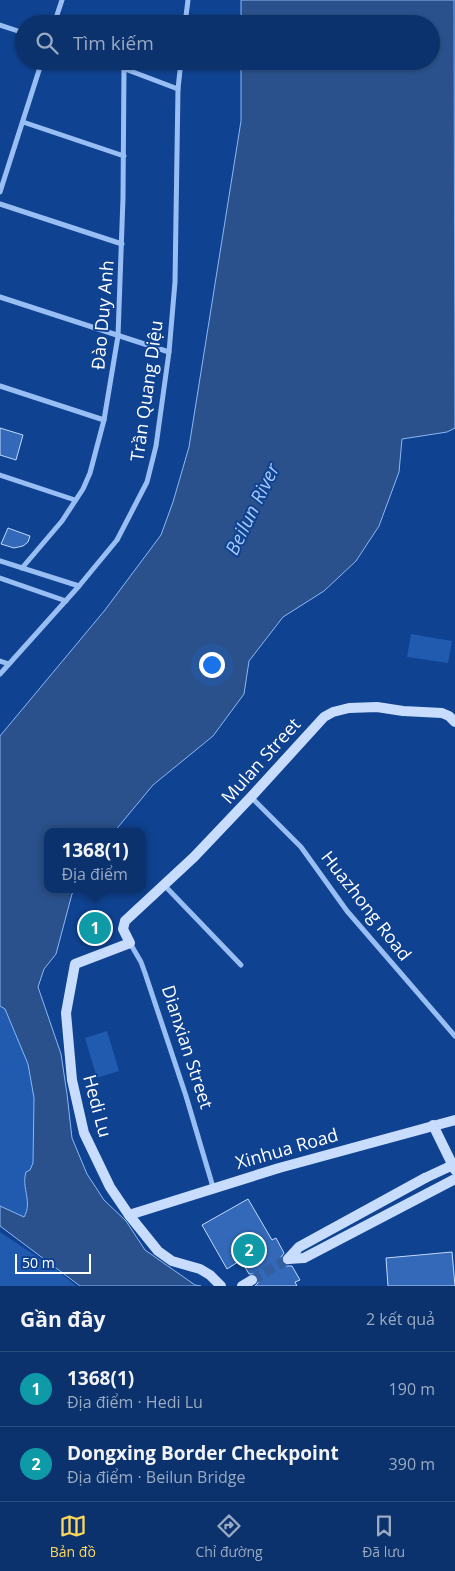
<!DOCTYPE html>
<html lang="vi">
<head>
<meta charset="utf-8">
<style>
  body { margin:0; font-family:"Open Sans",sans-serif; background:#143a72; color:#f1f3f6 }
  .scale { position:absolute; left:15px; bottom:12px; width:76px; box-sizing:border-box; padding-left:5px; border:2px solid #fff; border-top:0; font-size:14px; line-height:18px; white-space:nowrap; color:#fff; -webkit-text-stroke:4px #0f4290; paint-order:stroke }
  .you { position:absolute; left:211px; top:664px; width:18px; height:18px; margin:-12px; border:4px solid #fff; border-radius:50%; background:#1a73e8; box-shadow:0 0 0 8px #1a73e833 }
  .badge { display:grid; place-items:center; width:32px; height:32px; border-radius:50%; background:#ffd75b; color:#fff; font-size:16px; font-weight:700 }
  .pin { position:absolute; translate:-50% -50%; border:2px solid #fff; box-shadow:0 1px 5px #0006 }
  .popup { position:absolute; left:44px; top:828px; width:102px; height:65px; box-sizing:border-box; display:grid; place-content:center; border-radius:10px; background:#0b326c; filter:drop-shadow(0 1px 4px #0005); font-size:16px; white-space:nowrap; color:#9aaac2 }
  .popup b { font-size:19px; color:#f1f3f6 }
  .popup::after { content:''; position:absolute; left:50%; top:100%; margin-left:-10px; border:10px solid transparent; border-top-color:#0b326c }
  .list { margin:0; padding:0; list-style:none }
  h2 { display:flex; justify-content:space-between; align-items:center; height:65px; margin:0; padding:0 20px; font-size:21px }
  h2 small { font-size:16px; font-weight:400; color:#9aaac2 }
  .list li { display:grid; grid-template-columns:32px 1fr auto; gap:15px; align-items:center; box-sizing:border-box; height:75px; padding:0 20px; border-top:1px solid #2b4d7f }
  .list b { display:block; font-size:19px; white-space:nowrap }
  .list p { margin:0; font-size:16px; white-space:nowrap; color:#9aaac2 }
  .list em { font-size:16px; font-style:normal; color:#9aaac2 }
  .icon { flex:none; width:28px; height:28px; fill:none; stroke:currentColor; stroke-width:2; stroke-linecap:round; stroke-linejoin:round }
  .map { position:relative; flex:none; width:455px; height:1286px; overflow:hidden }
  .search { position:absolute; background:#0b326c; box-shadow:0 1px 4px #0004; left:15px; right:15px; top:15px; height:55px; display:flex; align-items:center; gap:12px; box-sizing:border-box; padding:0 18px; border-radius:28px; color:#9aaac2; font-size:19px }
  .sheet { height:215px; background:#0b326c }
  nav { display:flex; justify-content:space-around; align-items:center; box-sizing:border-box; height:70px; border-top:1px solid #2b4d7f; background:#0b326c; font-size:14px; color:#9aaac2 }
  nav a { display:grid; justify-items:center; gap:2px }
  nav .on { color:#ffd75b }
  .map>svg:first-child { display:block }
</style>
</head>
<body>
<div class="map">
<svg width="455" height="1286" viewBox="0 0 455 1286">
  <rect width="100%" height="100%" fill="#0f4290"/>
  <g fill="#205bb0">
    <polygon points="411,634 452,641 448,663 407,657"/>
    <path d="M 0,1006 L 5,1009 L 28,1064 L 34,1098 L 33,1163 L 24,1180 C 27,1193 31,1205 24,1218 L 0,1206 Z"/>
    <polygon points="107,1031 119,1071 97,1078 85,1038"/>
    <polygon points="0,1232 54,1268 76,1286 0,1286"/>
  </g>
  <path fill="#2a518b" stroke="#8ab8f7" d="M 241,0 L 454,0 L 455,428 L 447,432 L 402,439 L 399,472 L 379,526 L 356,561 L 324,591 L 283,617 L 249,661 L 244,694 L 213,736 L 153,785 L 114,832 L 48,832 L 48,889 L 75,889 L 72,894 L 56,954 L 44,969 L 38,987 L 61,1054 L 67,1094 L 72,1138 L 87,1174 L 104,1200 L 126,1221 L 145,1250 L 195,1285 L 201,1286 L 80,1286 L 0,1226 L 0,1206 L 24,1217 C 33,1202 21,1188 26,1172 L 30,1170 L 33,1163 L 34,1098 L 28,1064 L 5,1009 L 0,1006 L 0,736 L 105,610 L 161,535 L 173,502 L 189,447 L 241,121 L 241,61 L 431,61 L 431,24 L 241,24 Z"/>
  <g fill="#3369b8" stroke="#c0d9fe">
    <polygon points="0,428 23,435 16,460 0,455"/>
    <polygon points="8,528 30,536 28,542 23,546 14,548 1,544"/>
    <polygon points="248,1199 272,1240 276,1238 284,1253 281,1257 282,1262 286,1266 292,1266 300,1280 295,1282 297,1286 255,1286 258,1283 258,1277 255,1274 249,1274 241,1260 227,1269 202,1225"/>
    <polygon points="452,1252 455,1286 388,1286 386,1258"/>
  </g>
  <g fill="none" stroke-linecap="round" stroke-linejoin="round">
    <polyline stroke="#335ea1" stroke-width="10" stroke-dasharray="10 5" stroke-linecap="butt" points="252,1280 288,1259"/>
    <g stroke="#98bef4" stroke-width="5">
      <polyline points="54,24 62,0"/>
      <polyline points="185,24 188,0"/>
      <polyline points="0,25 24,33"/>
      <polyline points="104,61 178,89"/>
      <polyline points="23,122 124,156"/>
      <polyline points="0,192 42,61"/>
      <polyline points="0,204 122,244"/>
      <polyline points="0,297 169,352"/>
      <polyline points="0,386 104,420"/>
      <polyline points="0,475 75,500"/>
      <polyline points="0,561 79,586"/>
      <polyline points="22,568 62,521 83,489 90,473 104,420 118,336 123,198 124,68"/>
      <polyline points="0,578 66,601"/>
      <polyline points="0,661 9,664"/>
      <polyline points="0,674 79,586 117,540 147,482 156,446 169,352 175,282 178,89 181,61"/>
      <polyline points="251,797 301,847 347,911 455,1036"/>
      <polyline points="165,886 241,965"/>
      <polyline points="130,943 141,962 145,973 186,1096 213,1187"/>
    </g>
    <g stroke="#c8ddfd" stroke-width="10">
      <polyline points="433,1125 455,1170"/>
      <polyline points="129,1215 279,1168 455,1120"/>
      <polyline points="288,1259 304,1258 455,1179"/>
      <polyline points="288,1259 299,1247 425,1178"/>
      <polyline points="221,1286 210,1275 200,1269 172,1261 158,1251 129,1215 110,1187 84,1133 72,1080 66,1013 75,964 130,943 123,929 125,921 194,857 251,797 324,717 333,712 349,708 377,707 403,711 442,713 449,716 455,722"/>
      <polyline points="242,1286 252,1280"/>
    </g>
    <polyline stroke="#c8ddfd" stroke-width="10" points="425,1178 455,1164"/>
  </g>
  <g text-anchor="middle" stroke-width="4" stroke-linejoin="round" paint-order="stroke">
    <g font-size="18" fill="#fff" stroke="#0f4290">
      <text transform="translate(103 315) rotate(-85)" y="6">Đào Duy Anh</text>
      <text transform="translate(147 391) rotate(-82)" y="6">Trần Quang Diệu</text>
      <text transform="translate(261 761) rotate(-48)" y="6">Mulan Street</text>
      <text transform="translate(366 906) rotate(52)" y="6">Huazhong Road</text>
      <text transform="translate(187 1047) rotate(72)" y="6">Dianxian Street</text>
      <text transform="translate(97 1106) rotate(75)" y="6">Hedi Lu</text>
      <text transform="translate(287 1149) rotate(-16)" y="6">Xinhua Road</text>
    </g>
    <g font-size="19" font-style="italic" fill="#a4c8fb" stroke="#0f4290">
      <text transform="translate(252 509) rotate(-64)" y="7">Beilun River</text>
    </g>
  </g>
</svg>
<div class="scale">50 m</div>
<div class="you"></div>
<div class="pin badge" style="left:95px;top:928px;background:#0f9aa8">1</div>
<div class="popup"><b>1368(1)</b>Địa điểm</div>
<div class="pin badge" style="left:249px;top:1250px;background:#0f9aa8">2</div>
<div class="search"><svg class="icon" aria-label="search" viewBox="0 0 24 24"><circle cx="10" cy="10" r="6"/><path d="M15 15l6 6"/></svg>Tìm kiếm</div>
</div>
<section class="sheet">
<h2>Gần đây<small>2 kết quả</small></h2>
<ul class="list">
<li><span class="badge" style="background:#0f9aa8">1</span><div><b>1368(1)</b><p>Địa điểm · Hedi Lu</p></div><em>190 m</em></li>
<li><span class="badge" style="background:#0f9aa8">2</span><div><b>Dongxing Border Checkpoint</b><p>Địa điểm · Beilun Bridge</p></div><em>390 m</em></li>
</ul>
</section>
<nav>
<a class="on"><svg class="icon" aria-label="map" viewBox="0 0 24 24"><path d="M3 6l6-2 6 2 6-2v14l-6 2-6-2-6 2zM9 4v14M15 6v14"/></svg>Bản đồ</a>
<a><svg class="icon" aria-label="directions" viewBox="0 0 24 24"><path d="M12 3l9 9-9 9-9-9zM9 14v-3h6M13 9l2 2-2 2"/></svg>Chỉ đường</a>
<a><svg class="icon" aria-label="saved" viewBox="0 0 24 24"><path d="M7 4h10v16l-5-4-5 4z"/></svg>Đã lưu</a>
</nav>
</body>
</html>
